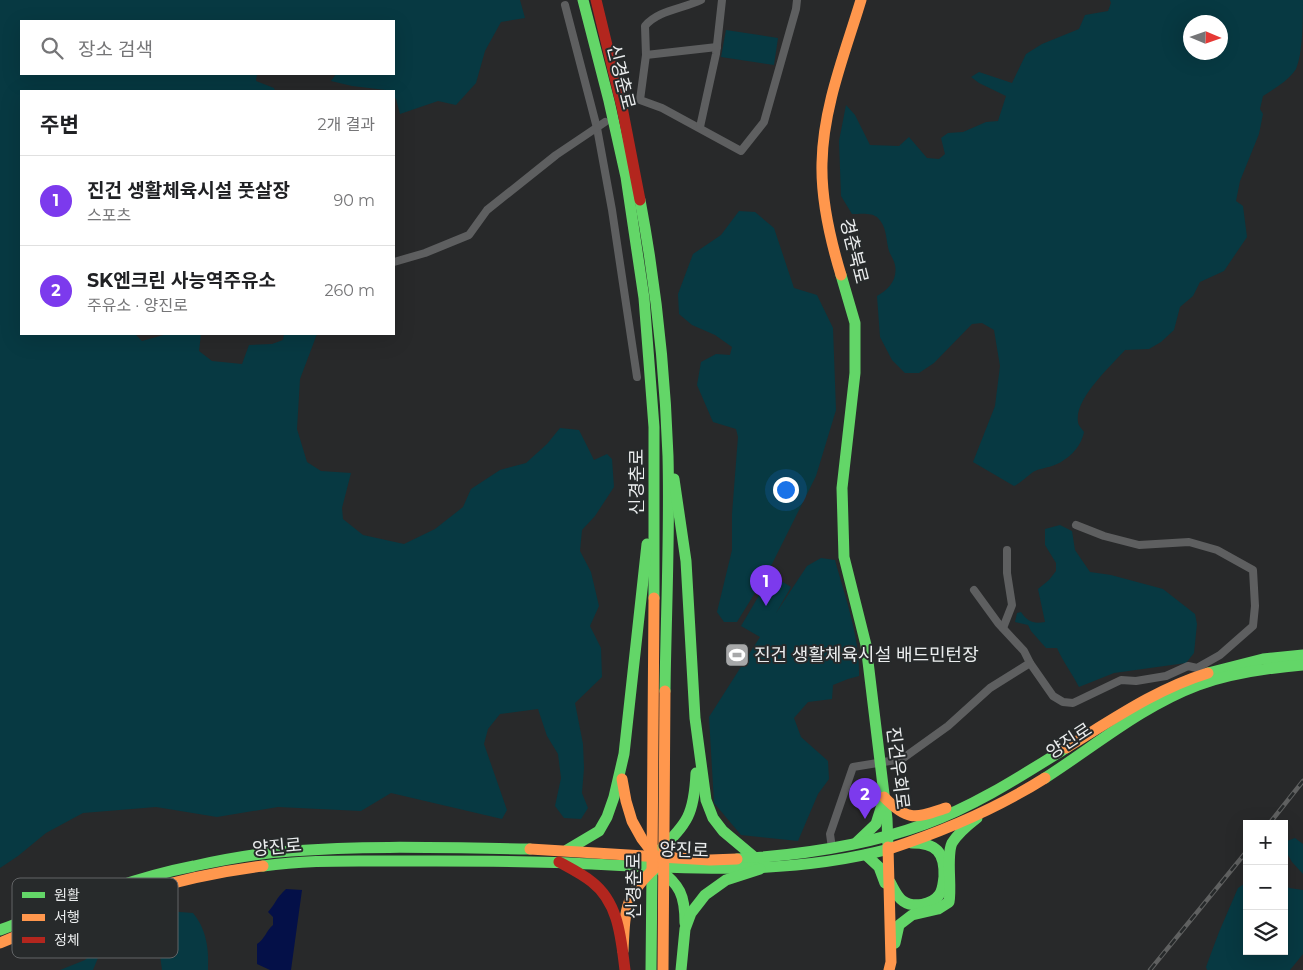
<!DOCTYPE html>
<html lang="ko">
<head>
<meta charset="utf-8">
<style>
  body { margin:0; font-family:Montserrat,"Noto Sans KR",sans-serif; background:#f2f2f2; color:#202124 }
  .controls { position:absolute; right:15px; bottom:15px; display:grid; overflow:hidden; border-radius:0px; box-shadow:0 5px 20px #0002 }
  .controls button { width:45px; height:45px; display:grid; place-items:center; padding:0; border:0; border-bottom:1px solid #e0e0e0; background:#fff; color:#202124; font:25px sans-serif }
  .compass { position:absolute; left:1183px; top:15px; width:45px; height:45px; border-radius:50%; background:#fff; box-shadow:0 5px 20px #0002; rotate:92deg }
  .you { position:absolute; left:785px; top:489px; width:18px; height:18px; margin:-12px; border:4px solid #fff; border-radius:50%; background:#1a73e8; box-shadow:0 0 0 8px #1a73e833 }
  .badge { display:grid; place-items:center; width:32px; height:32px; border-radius:50%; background:#7c3aed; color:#fff; font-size:16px; font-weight:700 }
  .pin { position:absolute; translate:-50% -41px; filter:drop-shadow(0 1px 2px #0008) }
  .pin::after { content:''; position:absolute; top:26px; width:18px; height:15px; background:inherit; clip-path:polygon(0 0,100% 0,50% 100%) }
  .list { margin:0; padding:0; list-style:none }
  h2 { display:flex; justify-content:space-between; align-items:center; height:65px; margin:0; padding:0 20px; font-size:21px }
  h2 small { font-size:16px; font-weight:400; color:#757577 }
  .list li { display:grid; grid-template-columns:32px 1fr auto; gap:15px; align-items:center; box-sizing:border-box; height:90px; padding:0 20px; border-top:1px solid #e0e0e0 }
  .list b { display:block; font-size:19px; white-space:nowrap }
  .list p { margin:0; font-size:16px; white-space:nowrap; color:#757577 }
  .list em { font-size:16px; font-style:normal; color:#757577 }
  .icon { flex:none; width:28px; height:28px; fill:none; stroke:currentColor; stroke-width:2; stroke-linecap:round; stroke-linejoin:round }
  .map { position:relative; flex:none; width:1303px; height:970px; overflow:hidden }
  .search { position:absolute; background:#fff; box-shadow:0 5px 20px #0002; left:20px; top:20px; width:375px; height:55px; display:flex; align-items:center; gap:12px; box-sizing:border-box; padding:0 18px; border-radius:0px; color:#757577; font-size:19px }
  .panel { position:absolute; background:#fff; box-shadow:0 5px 20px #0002; left:20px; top:90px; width:375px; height:245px; border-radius:0px }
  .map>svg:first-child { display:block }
</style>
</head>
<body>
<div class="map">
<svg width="1303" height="970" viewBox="0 0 1303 970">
  <rect width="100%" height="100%" fill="#28292a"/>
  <g fill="#073942" fill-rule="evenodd">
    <polygon points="0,0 520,0 525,18 501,22 485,51 476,83 456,105 438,101 400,114 396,99 394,97 394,91 352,86 331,81 336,74 394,74 394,21 21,21 21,74 257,74 256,81 274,88 275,91 21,91 21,334 135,334 142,341 167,334 201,334 199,351 212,361 242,364 249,345 272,344 283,340 284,334 317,334 300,379 297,429 307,462 321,471 351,473 342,508 343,519 363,535 404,544 435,529 463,507 471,489 500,470 526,463 547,444 560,428 579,430 594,460 607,454 612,459 614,487 595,516 582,530 580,551 591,572 599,606 590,626 601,648 602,677 575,703 583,744 584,768 582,793 588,808 581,819 564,818 555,806 561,778 558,754 547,736 538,709 500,714 488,729 484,744 507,810 502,819 391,793 361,811 278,807 217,817 156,807 83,813 46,833 18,856 0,868"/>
    <path d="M 1110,0 L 1303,0 C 1303,19 1303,53 1296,69 C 1288,81 1274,89 1263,96 L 1260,109 L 1263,114 L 1259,134 L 1240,181 L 1236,201 L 1243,206 L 1247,237 L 1224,271 L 1200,282 L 1193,296 L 1180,307 L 1174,330 L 1161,342 L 1149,349 L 1125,350 C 1111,366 1074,399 1078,422 C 1078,425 1082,429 1084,432 C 1081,448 1067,461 1052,466 C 1046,468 1038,469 1033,472 C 1026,477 1022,482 1014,486 L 973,462 L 995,406 L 1000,366 L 994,330 L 982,323 L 972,324 L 934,363 L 919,373 L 905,373 L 892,360 L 880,337 L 877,296 C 888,290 898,280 895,265 C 894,259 889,254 888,247 C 886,237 886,226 878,218 C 872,212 860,214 852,214 L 841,196 L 839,141 L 846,105 L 855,115 L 870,145 L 899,146 L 909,137 L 927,158 L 939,159 L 945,154 L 941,138 L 948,133 L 963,132 L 986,122 L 998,121 L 1006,96 L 979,83 L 971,77 L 979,72 L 1012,83 L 1026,54 L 1042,44 L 1079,29 L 1085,15 L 1108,11 L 1111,3 ZM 1190,22 L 1220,22 L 1220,52 L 1190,52 Z"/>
    <polygon points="726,30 778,38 774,65 721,57"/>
    <polygon points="739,211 755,212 774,228 794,288 817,295 833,328 836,410 816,476 769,570 737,622 724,622 717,612 732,550 732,514 738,437 736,429 713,422 697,385 701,362 716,354 730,355 732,347 715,335 692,325 679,314 678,294 693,254 721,235"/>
    <path d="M 1060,525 L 1072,531 L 1075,550 L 1090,572 L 1111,575 L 1163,589 L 1195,614 L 1197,624 L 1194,653 L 1186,663 L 1114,673 L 1079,687 C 1072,673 1063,662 1057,648 L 1046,648 L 1031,631 L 1028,625 L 1015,622 L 1017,613 L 1021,612 C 1028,622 1033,624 1045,622 L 1038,589 L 1049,580 L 1056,571 L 1056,563 L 1045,545 L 1045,529 Z"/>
    <path d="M 821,558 L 835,560 C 845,597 860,637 859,676 L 848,679 L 833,685 L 832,699 L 808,702 L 794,718 L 801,737 L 828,761 L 829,779 L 818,794 L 798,841 L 741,835 L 714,803 L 709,717 L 760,637 L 741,626 L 771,575 L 791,587 L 776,613 L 807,566 Z"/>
    <polygon points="1295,838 1303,844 1303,874 1292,862 1284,848 1287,841"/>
    <polygon points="1247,882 1247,951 1284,951 1284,884 1289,888 1303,890 1303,954 1290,970 1207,970 1206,967 1219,932 1238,888"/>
    <path d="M 167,911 L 193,913 C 207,930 209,950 208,970 L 162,970 L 157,933 L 139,918 L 150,913 Z"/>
    <polygon points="99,946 100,953 93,970 60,970 85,960"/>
  </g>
  <path fill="#041048" d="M 286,889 L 302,890 L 291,970 L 270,970 L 257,964 L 257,944 C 265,939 266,931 273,925 L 273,917 L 268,912 C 276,903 276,898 286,889 Z"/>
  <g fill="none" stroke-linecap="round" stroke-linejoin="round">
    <g stroke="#5e5f60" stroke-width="8">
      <path d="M 701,0 C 683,9 658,10 645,26 L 646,55 L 640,100 L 662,108 L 741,151 L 764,122 L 796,9 L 797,0"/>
      <polyline points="565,5 597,128 612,210 637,377"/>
      <polyline points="646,55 717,47"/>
      <polyline points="700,127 716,54 722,0"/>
      <polyline points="394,262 425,253 469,235 487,210 556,155 605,122"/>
      <polyline points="974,590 998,623 1024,651 1030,663 1053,696 1063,702 1073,703 1121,680 1136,681 1166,676 1188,666 1197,668 1220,655 1253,626 1255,606 1253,570 1217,550 1189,542 1139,545 1104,536 1076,525"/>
      <polyline points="1003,628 1012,605 1007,573 1007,550"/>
      <polyline points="832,848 830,834 853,767 902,759 948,726 990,688 1030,663"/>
    </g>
    <g stroke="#63d668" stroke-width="11">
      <polyline points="583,0 609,101 626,177 644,298 654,427 654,598"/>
      <path d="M 640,200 C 656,285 665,371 668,456 C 670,534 666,613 665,691"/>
      <polyline points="841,275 855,323 855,373 842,488 844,557 866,645 887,819 888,847"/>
      <polyline points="674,479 686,561 695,718 706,800 713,818 723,831 754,857"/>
      <polyline points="1208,673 1263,659 1303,655"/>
      <path d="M 1045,778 C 1095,746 1142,706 1198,685 C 1232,673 1267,668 1303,665"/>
      <polyline points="857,842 876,824 883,802"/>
      <polyline points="567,850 599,831 607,817 614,797 624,754 647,544"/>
      <path d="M 659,851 C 688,823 694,814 696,773"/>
      <polyline points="866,855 879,867 885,883"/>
      <path d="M 737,859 C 801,855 865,846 925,824 C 975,806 1021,776 1066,748"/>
      <path d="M 263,866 C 304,860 344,861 384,861 C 454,861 523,860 592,864 C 692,869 791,875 889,849"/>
      <path d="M 658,868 C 680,885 685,895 685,923"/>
      <path d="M 890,882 C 894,889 897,897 903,901 C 913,908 932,905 939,895 C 943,890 943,883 944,877 C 945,852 936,843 912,843"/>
      <path d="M 0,930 C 63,906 127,879 194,866 C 226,859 259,853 291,851 C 371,845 451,848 530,849"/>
      <path d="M 895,943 L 899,925 L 912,915 L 938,909 L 949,902 C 952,886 946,856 952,843 C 958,833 968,825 977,818"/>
      <polyline points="651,970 652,870"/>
      <polyline points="681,970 685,929 691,913 705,895 726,880 760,869"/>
    </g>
    <g stroke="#ff974d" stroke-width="11">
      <path d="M 841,275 C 830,239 821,200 822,163 C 823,107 845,53 861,0"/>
      <path d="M 1066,748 C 1112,720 1156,689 1208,673"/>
      <path d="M 622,779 L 626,801 L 632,821 L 642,839 L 655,856 L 656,867 C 624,896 625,910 623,951"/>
      <path d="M 884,797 C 908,822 915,818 946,808"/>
      <polyline points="888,847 891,962 889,970"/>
      <polyline points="530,849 710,860 737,859"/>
      <path d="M 889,849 C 944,831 996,809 1045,778"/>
      <polyline points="652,870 654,598"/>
      <path d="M 0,943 C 85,907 171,877 263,866"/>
      <polyline points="663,970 665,691"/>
    </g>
    <g stroke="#b3261e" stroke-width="11">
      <polyline points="596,0 622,107 640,200"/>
      <path d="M 559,862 C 570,868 582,874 592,882 C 619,903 621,939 625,970"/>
    </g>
    <defs>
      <g id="rail">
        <polyline points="1269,824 1303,781"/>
        <polyline points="1150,970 1247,851"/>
      </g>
    </defs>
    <use href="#rail" stroke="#5f6060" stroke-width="4.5"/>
    <use href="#rail" stroke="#272a2b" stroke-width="2.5" stroke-dasharray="8" stroke-linecap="butt"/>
  </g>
  <defs>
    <symbol id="stadium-square" viewBox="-11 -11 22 22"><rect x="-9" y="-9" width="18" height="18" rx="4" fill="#a7a8a9" stroke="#272a2b"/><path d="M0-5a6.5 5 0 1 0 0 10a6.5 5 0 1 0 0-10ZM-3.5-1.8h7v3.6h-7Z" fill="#fff"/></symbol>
  </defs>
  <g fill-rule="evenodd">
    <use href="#stadium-square" x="723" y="641" width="28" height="28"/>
  </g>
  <g text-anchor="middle" stroke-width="4" stroke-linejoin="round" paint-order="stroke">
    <g font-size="18" fill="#ebedee" stroke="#272a2b">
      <text transform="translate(621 77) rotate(76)" y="6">신경춘로</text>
      <text transform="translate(854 251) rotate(76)" y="6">경춘북로</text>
      <text transform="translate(637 482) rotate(-90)" y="6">신경춘로</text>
      <text transform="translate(1069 741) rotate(-33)" y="6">양진로</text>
      <text transform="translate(898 768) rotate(83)" y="6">진건우회로</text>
      <text transform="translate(277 847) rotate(-5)" y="6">양진로</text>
      <text transform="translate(684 850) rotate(2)" y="6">양진로</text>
      <text transform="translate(634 886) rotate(-90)" y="6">신경춘로</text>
    </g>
    <g font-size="18" fill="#ebedee" stroke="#272a2b" text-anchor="start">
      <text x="754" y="661">진건 생활체육시설 배드민턴장</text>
    </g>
  </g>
  <rect x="12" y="878" width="166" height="80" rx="8" fill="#272a2b" stroke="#626466" stroke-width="1"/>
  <rect x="22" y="892" width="23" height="6" fill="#63d668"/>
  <rect x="22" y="914" width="23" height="7" fill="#ff974d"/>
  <rect x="22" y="937" width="23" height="6" fill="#b3261e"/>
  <g font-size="14" fill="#ebedee">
    <text x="54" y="900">원활</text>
    <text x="54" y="922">서행</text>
    <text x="54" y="945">정체</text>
  </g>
</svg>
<div class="controls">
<button>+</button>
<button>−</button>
<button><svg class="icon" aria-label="layers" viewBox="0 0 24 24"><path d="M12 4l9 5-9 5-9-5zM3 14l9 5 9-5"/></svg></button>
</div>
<svg class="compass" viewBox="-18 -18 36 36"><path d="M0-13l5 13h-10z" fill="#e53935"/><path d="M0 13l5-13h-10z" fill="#757577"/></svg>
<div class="you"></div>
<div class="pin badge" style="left:766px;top:606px">1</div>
<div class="pin badge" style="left:865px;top:819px">2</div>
<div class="search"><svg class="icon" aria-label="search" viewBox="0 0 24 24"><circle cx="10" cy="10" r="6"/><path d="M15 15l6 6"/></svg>장소 검색</div>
<section class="panel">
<h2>주변<small>2개 결과</small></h2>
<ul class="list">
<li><span class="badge">1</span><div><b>진건 생활체육시설 풋살장</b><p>스포츠</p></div><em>90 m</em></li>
<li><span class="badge">2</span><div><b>SK엔크린 사능역주유소</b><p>주유소 · 양진로</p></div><em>260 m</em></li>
</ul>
</section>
</div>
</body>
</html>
